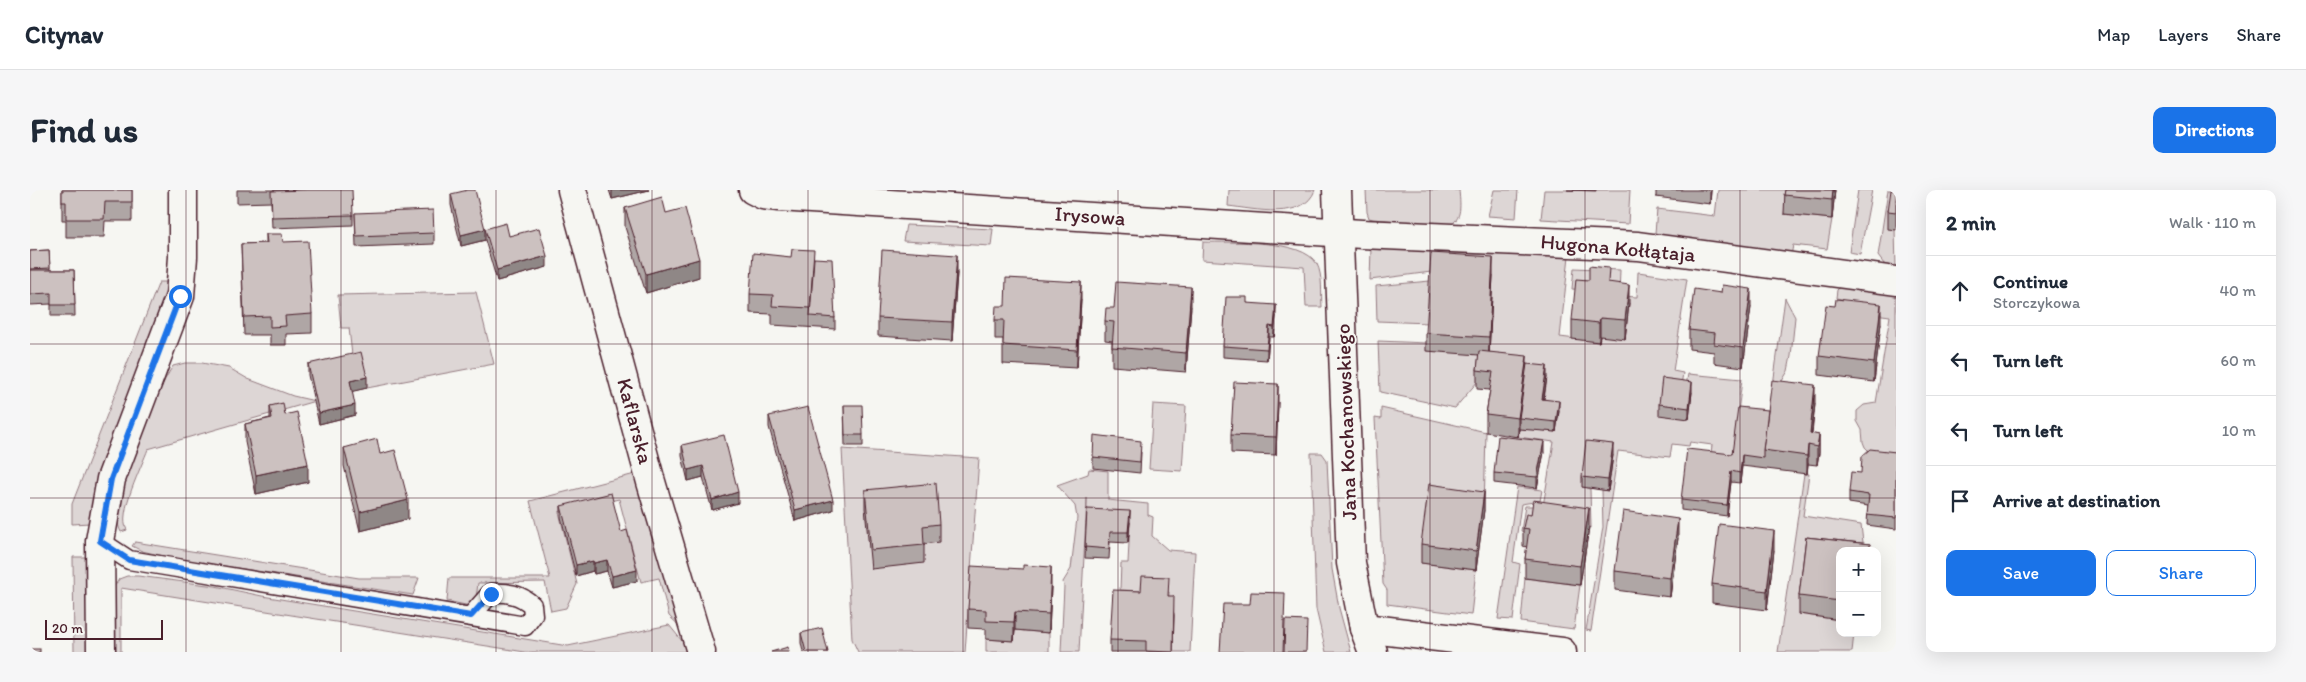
<!DOCTYPE html>
<html lang="en">
<head>
<meta charset="utf-8">
<style>
  body { margin:0; font-family:Itim,sans-serif; background:#f6f6f7; color:#1f2937 }
  .controls { position:absolute; right:15px; bottom:15px; display:grid; overflow:hidden; border-radius:10px; box-shadow:0 5px 20px #0002 }
  .controls button { width:45px; height:45px; display:grid; place-items:center; padding:0; border:0; border-bottom:1px solid #e0e1e3; background:#fff; color:#1f2937; font:25px sans-serif }
  .scale { position:absolute; left:15px; bottom:12px; width:118px; box-sizing:border-box; padding-left:5px; border:2px solid #4a1f2b; border-top:0; font-size:14px; line-height:18px; white-space:nowrap; color:#4a1f2b; -webkit-text-stroke:4px #f6f6f2; paint-order:stroke }
  .stop { position:absolute; width:15px; height:15px; margin:-11px; border:4px solid #1a73e8; border-radius:50%; background:#fff }
  .stop.end { background:#1a73e8; border-color:#fff; box-shadow:0 1px 5px #0008 }
  .list { margin:0; padding:0; list-style:none }
  h2 { display:flex; justify-content:space-between; align-items:center; height:65px; margin:0; padding:0 20px; font-size:21px }
  h2 small { font-size:16px; font-weight:400; color:#747a83 }
  .list li { display:grid; grid-template-columns:32px 1fr auto; gap:15px; align-items:center; box-sizing:border-box; height:70px; padding:0 20px; border-top:1px solid #e0e1e3 }
  .list b { display:block; font-size:19px; white-space:nowrap }
  .list p { margin:0; font-size:16px; white-space:nowrap; color:#747a83 }
  .list em { font-size:16px; font-style:normal; color:#747a83 }
  .actions { display:flex; gap:10px; padding:15px 20px }
  .actions a { flex:1; padding:11px 0; border:1px solid #1a73e8; border-radius:10px; text-align:center; font-size:18px; color:#1a73e8 }
  .actions .main { background:#1a73e8; color:#fff }
  .icon { flex:none; width:28px; height:28px; fill:none; stroke:currentColor; stroke-width:2; stroke-linecap:round; stroke-linejoin:round }
  .map { position:relative; flex:none; width:1866px; height:462px; overflow:hidden; border-radius:10px }
  header { display:flex; align-items:center; gap:30px; box-sizing:border-box; height:70px; padding:0 25px; background:#fff; border-bottom:1px solid #e0e1e3 }
  header strong { font-size:24px }
  nav { display:flex; gap:28px; margin-inline-start:auto; font-size:18px }
  .intro { display:flex; align-items:center; justify-content:space-between; box-sizing:border-box; height:120px; padding:0 30px }
  h1 { margin:0; font-size:35px }
  .button { padding:12px 22px; border-radius:10px; background:#1a73e8; color:#fff; font-size:18px; font-weight:700 }
  main { display:flex; gap:30px; padding:0 30px }
  aside { flex:1; background:#fff; border-radius:10px; box-shadow:0 5px 20px #0002 }
  .map>svg:first-child { display:block }
</style>
</head>
<body>
<header>
<strong>Citynav</strong>
<nav><a>Map</a><a>Layers</a><a>Share</a></nav>
</header>
<div class="intro"><h1>Find us</h1><a class="button">Directions</a></div>
<main>
<div class="map">
<svg width="1866" height="462" viewBox="0 0 1866 462">
  <rect width="100%" height="100%" fill="#f6f6f2"/>
  <filter id="ink" filterUnits="userSpaceOnUse"><feTurbulence type="fractalNoise" baseFrequency=".02" numOctaves="2"/><feDisplacementMap in="SourceGraphic" scale="10" xChannelSelector="R" yChannelSelector="G"/><feConvolveMatrix kernelMatrix="1 2 1 2 8 2 1 2 1" color-interpolation-filters="sRGB"/></filter>
  <g filter="url(#ink)">
    <g fill="#ddd6d5" stroke="#947a80">
      <path d="M 1199,0 L 1285,0 C 1274,31 1224,19 1198,16 Z"/>
      <path d="M 1336,0 L 1429,0 C 1430,13 1433,30 1419,35 L 1343,29 L 1339,28 L 1337,22 Z"/>
      <polygon points="1464,0 1488,0 1486,28 1458,26"/>
      <polygon points="1514,0 1600,0 1598,34 1511,29"/>
      <polygon points="1688,0 1757,0 1754,24 1802,29 1797,59 1763,55 1761,66 1630,47 1625,43 1627,19 1685,26"/>
      <polygon points="1828,0 1842,0 1830,64 1819,62"/>
      <polygon points="1858,0 1864,0 1866,78 1854,74 1848,66"/>
      <polygon points="876,35 963,39 961,56 873,51"/>
      <path d="M 1173,52 C 1201,53 1272,48 1287,74 C 1293,86 1291,104 1292,117 L 1276,117 L 1274,77 L 1172,70 Z"/>
      <polygon points="1341,58 1539,66 1530,147 1569,152 1559,100 1542,99 1544,78 1590,80 1589,106 1607,107 1608,82 1657,89 1643,181 1653,183 1650,201 1655,202 1658,184 1712,189 1702,274 1680,272 1682,255 1660,252 1659,256 1642,254 1640,267 1588,261 1561,441 1556,440 1573,337 1572,300 1578,300 1552,297 1560,299 1561,337 1501,344 1491,341 1495,316 1513,316 1524,252 1488,247 1489,238 1526,242 1448,191 1425,218 1350,202 1348,151 1397,153 1401,82 1340,90"/>
      <polygon points="1400,91 1398,133 1347,131 1346,96"/>
      <polygon points="129,92 139,92 137,115 64,305 60,333 42,334 42,314"/>
      <polygon points="1811,96 1866,101 1866,272 1843,265 1835,257 1833,252 1832,240 1827,231 1827,221 1834,215 1846,213 1860,126 1807,119 1812,109 1806,108 1807,100"/>
      <polygon points="446,102 464,174 337,198 331,173 323,174 319,138 311,138 308,105"/>
      <polygon points="1755,108 1765,127 1761,166 1758,181 1752,191 1743,195"/>
      <path d="M 155,173 L 172,173 L 199,178 L 218,189 L 263,206 L 285,211 L 118,259 C 112,276 87,324 97,340 L 91,342 C 74,313 125,203 143,176 Z"/>
      <polygon points="1123,214 1156,216 1152,281 1119,279"/>
      <polygon points="1351,218 1456,242 1454,320 1391,373 1446,380 1441,425 1357,414 1357,400 1353,394 1345,228 1351,229"/>
      <polygon points="812,259 949,268 935,462 828,462 822,449"/>
      <polygon points="1281,263 1292,263 1297,270 1302,379 1309,418 1321,462 1296,462 1286,419"/>
      <polygon points="1059,279 1078,281 1078,310 1118,314 1118,325 1123,327 1122,346 1138,360 1165,362 1160,462 1143,462 1144,425 1138,424 1139,402 1090,400 1091,373 1098,373 1100,332 1057,329 1057,308 1049,462 1031,462 1034,396 1033,392 1041,379 1047,328 1045,316 1027,295 1058,284"/>
      <polygon points="609,283 655,441 639,426 629,388 611,392 589,309 529,322 547,394 536,418 521,421 515,392 448,393 445,417 417,411 419,388 520,388 500,311"/>
      <polygon points="1774,284 1779,284 1773,326 1831,335 1834,361 1810,361 1769,424 1810,430 1810,443 1824,443 1822,462 1748,462"/>
      <polygon points="1487,297 1512,300 1510,311 1491,314 1483,372 1490,374 1483,430 1468,429"/>
      <polygon points="105,352 329,388 389,388 383,405 142,368 112,361 102,356"/>
      <polygon points="43,367 56,367 57,462 44,462"/>
      <polygon points="97,386 108,386 185,396 232,406 538,456 639,435 661,462 495,462 91,398 91,462 80,462 82,401 89,389"/>
      <polygon points="1495,388 1550,395 1544,439 1491,432"/>
      <polygon points="985,440 1019,443 1019,462 956,462 956,449 983,451"/>
    </g>
    <g fill="none" stroke-linecap="round" stroke-linejoin="round">
      <defs>
        <path id="lane" d="M 70,351 L 99,370 L 495,436 L 503,425 L 502,415 C 490,404 477,402 461,403 L 441,426"/>
        <g id="street">
          <polyline points="542,0 621,292 671,462"/>
          <polyline points="723,0 733,5 749,7 1332,44 1608,56 1866,91"/>
          <polyline points="1334,438 1532,462"/>
          <polyline points="71,462 70,351 81,289 150,106 153,67 153,0"/>
        </g>
        <polyline id="secondary" points="1307,0 1321,373 1334,438 1343,462"/>
      </defs>
      <use href="#lane" stroke="#4a1f2b" stroke-width="21"/>
      <use href="#street" stroke="#4a1f2b" stroke-width="31"/>
      <use href="#secondary" stroke="#4a1f2b" stroke-width="31"/>
      <use href="#lane" stroke="#f6f6f2" stroke-width="18"/>
      <use href="#street" stroke="#f6f6f2" stroke-width="28"/>
      <use href="#secondary" stroke="#f6f6f2" stroke-width="28"/>
    </g>
    <g fill="#afa6a5" stroke="#4a1f2b">
      <polygon points="32,0 102,0 102,31 75,31 74,47 36,47 36,30 32,30"/>
      <polygon points="207,0 264,0 323,25 323,35 242,38 241,12 207,13"/>
      <polygon points="579,0 619,0 582,9"/>
      <polygon points="1537,0 1566,0 1566,1"/>
      <polygon points="1626,0 1681,0 1680,14 1626,7"/>
      <polygon points="1755,0 1805,0 1802,29 1754,24"/>
      <polygon points="1866,0 1866,40 1858,39 1858,21"/>
      <polygon points="421,4 455,39 479,46 517,77 467,91 455,50 431,56 421,15"/>
      <polygon points="595,18 636,23 669,87 616,103 595,37"/>
      <polygon points="325,23 404,43 404,54 326,57"/>
      <polygon points="236,44 253,52 282,124 282,143 256,144 256,155 240,155 240,145 214,145 211,54 236,53"/>
      <polygon points="19,60 20,80 44,80 45,126 21,126 21,114 0,115 0,61"/>
      <polygon points="761,67 784,68 805,128 805,139 742,135 742,124 720,123 720,104"/>
      <polygon points="927,83 922,151 848,146 848,128"/>
      <polygon points="1463,85 1459,162 1497,174 1517,187 1514,209 1529,221 1526,242 1489,239 1488,247 1456,242 1456,224 1460,200 1447,199 1447,180 1449,165 1396,161 1396,143"/>
      <polygon points="1579,92 1599,113 1595,149 1570,146 1569,152 1542,149 1542,130"/>
      <polygon points="1051,110 1047,178 973,174 973,149 965,149 965,130 975,116"/>
      <polygon points="1217,113 1246,126 1244,147 1239,147 1237,170 1193,167 1193,156"/>
      <polygon points="1161,116 1156,182 1082,176 1082,151 1075,150 1075,131 1084,118"/>
      <polygon points="1721,117 1713,177 1684,173 1684,162 1659,159 1659,140"/>
      <polygon points="1851,133 1844,192 1789,185 1789,166"/>
      <polygon points="278,174 337,198 322,201 325,225 289,234 278,185"/>
      <polygon points="1662,202 1659,229 1629,225 1629,214"/>
      <polygon points="1248,212 1246,265 1201,263 1201,245"/>
      <polygon points="1785,214 1782,244 1789,245 1789,263 1787,275 1778,274 1777,284 1712,276 1710,293 1701,292 1697,326 1651,320 1651,310 1702,264 1738,220"/>
      <polygon points="814,215 833,245 833,256 815,256"/>
      <polygon points="240,216 255,225 278,292 226,304 215,252 215,234 240,228"/>
      <polygon points="739,226 803,320 765,331 739,237"/>
      <polygon points="652,255 708,313 682,320 673,287 658,291 652,266"/>
      <polygon points="314,258 350,264 378,329 330,341 314,276"/>
      <polygon points="1111,262 1110,283 1063,278 1063,267"/>
      <polygon points="1514,262 1507,298 1464,293 1464,283"/>
      <polygon points="1866,262 1866,339 1837,335 1838,316 1819,313 1819,302 1831,283"/>
      <polygon points="1583,265 1578,301 1552,297 1552,287"/>
      <polygon points="835,300 909,334 909,352 894,354 894,373 841,379 835,318"/>
      <polygon points="531,316 591,342 607,391 582,397 577,381 564,384 563,381 546,386 531,327"/>
      <polygon points="1057,319 1100,332 1098,353 1080,352 1079,369 1055,368"/>
      <polygon points="1454,320 1446,380 1391,373 1391,354"/>
      <polygon points="1559,337 1550,395 1495,388 1495,369 1497,357 1493,356 1493,338"/>
      <polygon points="1776,347 1840,354 1840,361 1810,361 1810,430 1769,424 1769,406"/>
      <polygon points="1648,348 1640,407 1585,400 1585,381"/>
      <polygon points="1744,360 1737,420 1682,413 1682,394"/>
      <polygon points="1021,396 1019,443 985,440 984,451 956,449 956,439 938,438 938,419"/>
      <polygon points="1139,406 1144,424 1143,462 1080,462 1080,450"/>
      <polygon points="771,443 798,462 773,462 771,453"/>
    </g>
    <g fill="#8f8786" stroke="#4a1f2b">
      <polygon points="582,0 619,0 582,9"/>
      <polygon points="1680,0 1681,0 1680,14"/>
      <polygon points="1803,0 1805,0 1802,29 1802,10"/>
      <polygon points="455,39 455,50 431,56 431,45"/>
      <polygon points="927,65 927,83 922,151 922,132"/>
      <polygon points="517,66 517,77 467,91 467,80"/>
      <polygon points="1463,67 1463,85 1459,165 1459,147"/>
      <polygon points="669,69 669,87 616,103 616,84"/>
      <polygon points="1051,92 1051,110 1047,178 1047,160"/>
      <polygon points="1599,95 1599,113 1595,149 1595,130"/>
      <polygon points="1161,97 1161,116 1156,182 1156,163"/>
      <polygon points="1721,99 1721,117 1713,177 1713,158"/>
      <polygon points="1851,114 1851,133 1844,192 1844,173"/>
      <polygon points="1246,115 1246,126 1244,147 1244,137"/>
      <polygon points="1570,128 1570,146 1569,152 1569,133"/>
      <polygon points="1239,136 1239,147 1237,170 1237,159"/>
      <polygon points="1497,166 1497,185 1489,228 1489,239 1488,247 1488,228"/>
      <polygon points="1517,176 1517,187 1512,219 1512,209"/>
      <polygon points="337,187 337,198 320,202 320,191"/>
      <polygon points="1662,192 1662,202 1659,229 1659,218"/>
      <polygon points="1248,194 1248,212 1246,265 1246,247"/>
      <polygon points="1785,195 1785,214 1780,256 1780,243"/>
      <polygon points="1529,211 1529,221 1526,242 1526,232"/>
      <polygon points="325,215 325,225 289,234 289,223"/>
      <polygon points="1789,245 1789,263 1787,275 1787,257"/>
      <polygon points="1514,251 1514,262 1507,298 1507,287"/>
      <polygon points="1583,254 1583,265 1578,301 1578,290"/>
      <polygon points="1778,255 1778,274 1777,284 1777,266"/>
      <polygon points="1712,265 1712,276 1710,293 1710,283"/>
      <polygon points="278,274 278,292 226,304 226,285"/>
      <polygon points="673,276 673,287 658,291 658,280"/>
      <polygon points="1701,281 1701,292 1697,326 1697,315"/>
      <polygon points="708,302 708,313 682,320 682,310"/>
      <polygon points="1454,302 1454,320 1446,380 1446,361"/>
      <polygon points="378,310 378,329 330,341 330,322"/>
      <polygon points="803,310 803,320 765,331 765,320"/>
      <polygon points="1559,318 1559,337 1550,395 1550,376"/>
      <polygon points="1100,321 1100,332 1098,353 1098,342"/>
      <polygon points="1648,329 1648,348 1640,407 1640,388"/>
      <polygon points="1744,341 1744,360 1737,420 1737,401"/>
      <polygon points="577,370 577,381 564,384 564,373"/>
      <polygon points="563,371 563,381 546,386 546,375"/>
      <polygon points="1021,377 1021,396 1019,443 1019,424"/>
      <polygon points="607,380 607,391 582,397 582,386"/>
      <polygon points="985,422 985,440 984,451 984,432"/>
    </g>
    <g fill="#ccc1c0" stroke="#4a1f2b">
      <polygon points="32,0 102,0 102,12 75,12 74,29 36,29 36,12 32,12"/>
      <polygon points="278,0 322,0 323,25 242,27 241,1"/>
      <polygon points="438,0 445,0 455,39 431,45 421,4"/>
      <polygon points="1755,0 1803,0 1802,10 1754,5"/>
      <polygon points="1861,0 1866,0 1866,22 1858,21"/>
      <polygon points="632,7 636,23 655,18 669,69 616,84 595,18"/>
      <polygon points="403,20 404,43 326,46 325,23"/>
      <polygon points="476,33 479,46 509,38 517,66 467,80 455,39"/>
      <polygon points="236,44 252,44 253,52 278,51 282,124 255,126 256,136 240,137 240,126 214,127 211,54 237,53"/>
      <polygon points="762,59 784,60 780,118 742,116 743,105 720,104 723,63 761,67"/>
      <polygon points="19,60 20,78 0,79 0,61"/>
      <polygon points="852,60 927,65 922,132 848,128"/>
      <polygon points="1401,63 1463,67 1459,147 1396,143"/>
      <polygon points="784,68 802,69 805,128 780,126"/>
      <polygon points="1559,76 1579,78 1578,92 1599,95 1595,130 1570,128 1569,133 1542,130 1546,89 1559,90"/>
      <polygon points="0,80 44,80 45,115 21,115 21,103 0,104"/>
      <polygon points="976,88 1051,92 1047,160 973,155 974,130 965,130 966,116 975,116"/>
      <polygon points="1086,92 1161,97 1156,163 1082,157 1084,132 1075,131 1076,118 1084,118"/>
      <polygon points="1692,95 1721,99 1713,158 1684,154 1685,143 1659,140 1664,99 1691,103"/>
      <polygon points="1196,107 1217,107 1217,113 1246,115 1244,137 1239,136 1237,159 1193,156"/>
      <polygon points="1806,109 1851,114 1844,173 1789,166 1796,115 1805,116"/>
      <polygon points="1449,161 1497,166 1488,228 1456,224 1463,182 1447,180"/>
      <polygon points="331,162 337,187 320,191 325,215 289,223 278,174"/>
      <polygon points="1497,174 1517,176 1512,209 1529,211 1526,232 1489,228"/>
      <polygon points="1632,188 1662,192 1659,218 1629,214"/>
      <polygon points="1742,190 1785,195 1780,243 1789,245 1787,257 1778,255 1777,266 1733,260"/>
      <polygon points="1204,192 1248,194 1246,247 1201,245"/>
      <polygon points="253,213 255,225 267,222 278,274 226,285 215,234 242,228 240,216"/>
      <polygon points="814,215 832,215 833,245 815,245"/>
      <polygon points="778,217 803,310 765,320 739,226"/>
      <polygon points="1708,217 1738,220 1733,260 1733,268 1712,265 1710,283 1701,281 1697,315 1651,310 1657,259 1702,264"/>
      <polygon points="694,245 708,302 682,310 673,276 658,280 652,255"/>
      <polygon points="1064,245 1111,251 1110,272 1063,267"/>
      <polygon points="1468,246 1514,251 1507,287 1464,283"/>
      <polygon points="347,249 350,264 365,260 378,310 330,322 314,258"/>
      <polygon points="1556,251 1583,254 1578,290 1552,287"/>
      <polygon points="1840,259 1866,262 1866,328 1837,325 1839,305 1819,302 1821,282 1831,283 1832,266"/>
      <polygon points="906,293 909,334 893,336 894,355 841,360 835,300"/>
      <polygon points="1399,294 1454,302 1446,361 1391,354"/>
      <polygon points="581,303 591,342 597,340 607,380 582,386 577,370 564,373 563,371 546,375 531,316"/>
      <polygon points="1503,310 1559,318 1550,376 1495,369 1499,339 1493,338 1496,324 1501,325"/>
      <polygon points="1057,319 1100,321 1098,342 1080,342 1079,359 1055,357"/>
      <polygon points="1593,321 1648,329 1640,388 1585,381"/>
      <polygon points="1689,334 1744,341 1737,401 1682,394"/>
      <polygon points="1776,347 1840,354 1840,361 1810,361 1810,411 1769,406"/>
      <polygon points="993,375 1021,377 1019,424 985,422 984,432 956,431 956,420 938,419 941,376 993,379"/>
      <polygon points="1112,386 1139,387 1138,406 1144,406 1143,462 1116,461 1116,451 1080,450 1083,400 1111,401"/>
      <polygon points="1221,402 1255,403 1253,462 1190,462 1193,414 1220,414"/>
      <polygon points="1255,430 1277,431 1276,462 1254,462"/>
      <polygon points="792,438 798,462 776,462 771,443"/>
      <polygon points="758,457 759,462 741,462"/>
      <rect x="0" y="459" width="10" height="3"/>
    </g>
  </g>
  <g fill="none" stroke-linecap="round" stroke-linejoin="round" filter="url(#ink)">
    <polyline stroke="#1a73e8" stroke-width="6" points="150,106 81,289 70,351 99,370 441,426 461,404"/>
  </g>
  <path fill="none" stroke="#4a1f2b" stroke-width="1" stroke-opacity="0.55" d="M 156,0 L 156,462M 311,0 L 311,462M 466,0 L 466,462M 622,0 L 622,462M 778,0 L 778,462M 933,0 L 933,462M 1088,0 L 1088,462M 1244,0 L 1244,462M 1400,0 L 1400,462M 1555,0 L 1555,462M 1710,0 L 1710,462M 0,154 L 1866,154M 0,308 L 1866,308"/>
  <g text-anchor="middle" stroke-width="4" stroke-linejoin="round" paint-order="stroke">
    <g font-size="21" fill="#4a1f2b" stroke="#f6f6f2">
      <text transform="translate(1060 26) rotate(4)" y="7">Irysowa</text>
      <text transform="translate(1588 58) rotate(5)" y="7">Hugona Kołłątaja</text>
      <text transform="translate(605 231) rotate(75)" y="7">Kaflarska</text>
      <text transform="translate(1316 232) rotate(-92)" y="7">Jana Kochanowskiego</text>
    </g>
  </g>
</svg>
<div class="controls">
<button>+</button>
<button>−</button>
</div>
<div class="scale">20 m</div>
<div class="stop" style="left:150px;top:106px"></div>
<div class="stop end" style="left:461px;top:404px"></div>
</div>
<aside>
<h2>2 min<small>Walk · 110 m</small></h2>
<ul class="list">
<li><svg class="icon" aria-label="ahead" viewBox="0 0 24 24"><path d="M12 20V5M6 11l6-6 6 6"/></svg><div><b>Continue</b><p>Storczykowa</p></div><em>40 m</em></li>
<li><svg class="icon" aria-label="left" viewBox="0 0 24 24"><path d="M17 20v-9H6M10 6l-5 5 5 5"/></svg><div><b>Turn left</b></div><em>60 m</em></li>
<li><svg class="icon" aria-label="left" viewBox="0 0 24 24"><path d="M17 20v-9H6M10 6l-5 5 5 5"/></svg><div><b>Turn left</b></div><em>10 m</em></li>
<li><svg class="icon" aria-label="arrive" viewBox="0 0 24 24"><path d="M6 21V4h12l-3 4 3 4H6"/></svg><div><b>Arrive at destination</b></div></li>
</ul>
<div class="actions"><a class="main">Save</a><a>Share</a></div>
</aside>
</main>
</body>
</html>
